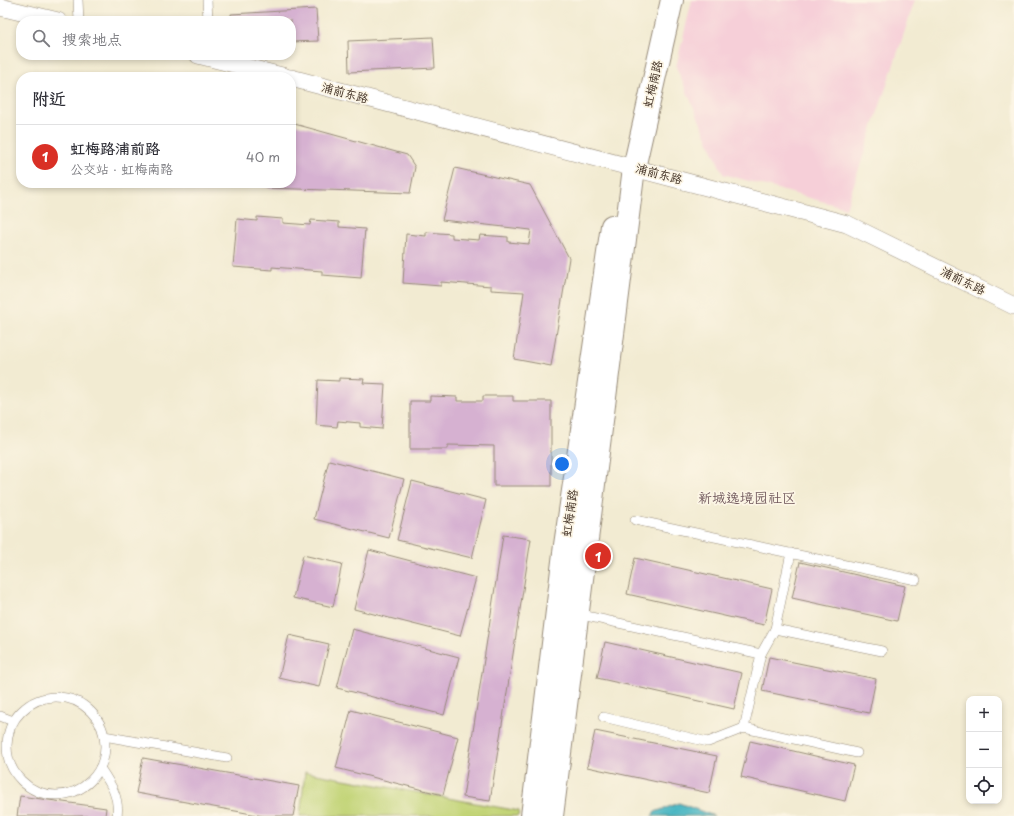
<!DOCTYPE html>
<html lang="zh">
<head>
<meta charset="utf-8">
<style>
  body { margin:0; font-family:"Playpen Sans","LXGW WenKai TC",sans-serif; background:#f7f7f7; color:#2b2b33 }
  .controls { position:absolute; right:12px; bottom:12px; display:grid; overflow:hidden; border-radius:8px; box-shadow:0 2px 6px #0003 }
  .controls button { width:36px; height:36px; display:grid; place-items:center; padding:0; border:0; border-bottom:1px solid #e1e1e2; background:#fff; color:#2b2b33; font:20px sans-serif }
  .you { position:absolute; left:562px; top:464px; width:14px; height:14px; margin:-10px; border:3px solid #fff; border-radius:50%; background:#1a73e8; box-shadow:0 0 0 6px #1a73e833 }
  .badge { display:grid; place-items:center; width:26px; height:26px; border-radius:50%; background:#d93025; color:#fff; font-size:13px; font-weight:700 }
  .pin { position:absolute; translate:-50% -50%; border:2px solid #fff; box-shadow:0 1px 4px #0006 }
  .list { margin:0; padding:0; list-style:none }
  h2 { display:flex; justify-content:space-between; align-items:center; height:52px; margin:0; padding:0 16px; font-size:17px }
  h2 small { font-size:13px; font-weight:400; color:#7c7c81 }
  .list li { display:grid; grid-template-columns:26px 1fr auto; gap:12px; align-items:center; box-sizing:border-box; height:64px; padding:0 16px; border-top:1px solid #e1e1e2 }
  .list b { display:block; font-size:15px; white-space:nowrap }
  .list p { margin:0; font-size:13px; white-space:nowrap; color:#7c7c81 }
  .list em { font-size:13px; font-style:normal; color:#7c7c81 }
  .icon { flex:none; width:22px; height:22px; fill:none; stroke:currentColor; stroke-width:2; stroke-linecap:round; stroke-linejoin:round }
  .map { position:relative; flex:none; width:1014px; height:816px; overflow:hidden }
  .search { position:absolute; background:#fff; box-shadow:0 2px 6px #0003; left:16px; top:16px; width:280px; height:44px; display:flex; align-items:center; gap:10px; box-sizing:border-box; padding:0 14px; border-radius:16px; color:#7c7c81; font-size:15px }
  .panel { position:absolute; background:#fff; box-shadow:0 2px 6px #0003; left:16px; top:72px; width:280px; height:116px; border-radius:16px }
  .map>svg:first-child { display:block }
</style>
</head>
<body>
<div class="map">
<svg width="1014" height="816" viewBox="0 0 1014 816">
  <rect width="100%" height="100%" fill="#fcf5e5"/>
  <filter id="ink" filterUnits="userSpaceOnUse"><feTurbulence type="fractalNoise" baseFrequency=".025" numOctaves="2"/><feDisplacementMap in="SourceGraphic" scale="8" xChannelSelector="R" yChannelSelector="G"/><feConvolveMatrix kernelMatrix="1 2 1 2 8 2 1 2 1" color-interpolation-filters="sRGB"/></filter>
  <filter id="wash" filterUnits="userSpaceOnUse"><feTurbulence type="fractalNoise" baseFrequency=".012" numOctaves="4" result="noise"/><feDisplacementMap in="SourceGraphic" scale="16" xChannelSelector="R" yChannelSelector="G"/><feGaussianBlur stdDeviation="0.9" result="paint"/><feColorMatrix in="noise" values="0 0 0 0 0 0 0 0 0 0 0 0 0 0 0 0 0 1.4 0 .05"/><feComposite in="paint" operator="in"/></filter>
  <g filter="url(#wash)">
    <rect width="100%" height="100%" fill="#f2ebd2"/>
    <polygon fill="#f6cfd8" points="692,0 915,0 846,208 723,174 676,67"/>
    <polygon fill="#c2d477" stroke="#7e7f4a" points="305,772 519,811 518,816 300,816"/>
    <polygon fill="#47b5c2" stroke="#417070" points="679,803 714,816 652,816 655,812"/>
    <g id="blocks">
      <g fill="#d6b1d1">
        <polygon points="316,9 318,41 291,42 291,21 231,21 231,14"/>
        <polygon points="433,37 435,68 349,72 348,41"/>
        <polygon points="291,123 407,155 415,167 410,193 269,188 259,185 258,183 291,183"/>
        <polygon points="455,168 530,185 569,258 551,366 514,359 524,292 491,290 491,286 441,282 441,286 403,283 406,234 426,236 426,232 452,234 452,238 479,240 480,235 508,237 508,242 529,244 531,230 442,220"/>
        <polygon points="257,217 283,219 283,223 310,225 311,220 339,222 339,227 365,229 361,278 322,275 322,271 272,267 272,270 233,267 237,219 257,221"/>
        <polygon points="339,378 364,379 363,383 385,384 382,429 360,427 360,423 338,421 337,427 316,425 318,380 339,381"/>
        <polygon points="430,396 457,397 457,401 483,401 483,396 513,396 513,401 551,401 551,486 494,486 494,446 448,445 448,449 410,449 410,401 430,401"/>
        <polygon points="329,460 404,479 389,538 314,519"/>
        <polygon points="412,481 486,500 472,558 397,540"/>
        <polygon points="503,535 531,539 490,801 463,797"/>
        <polygon points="369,550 476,578 460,636 354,609"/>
        <polygon points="303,555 342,564 333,607 293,598"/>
        <polygon points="635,558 772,589 764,625 627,594"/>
        <polygon points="800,562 905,586 897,621 792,598"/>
        <polygon points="352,629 459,657 444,715 337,688"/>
        <polygon points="289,635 329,644 319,687 279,678"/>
        <polygon points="605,642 742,673 734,709 597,678"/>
        <polygon points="769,657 876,679 869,713 762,691"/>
        <polygon points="351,710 458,737 443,795 336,768"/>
        <polygon points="595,731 717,756 709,793 587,767"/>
        <polygon points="750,741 854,765 845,801 741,777"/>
        <polygon points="143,758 299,786 293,816 263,816 136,793"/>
        <polygon points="20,796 106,808 105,816 17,816"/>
      </g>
    </g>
  </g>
  <g filter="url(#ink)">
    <use href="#blocks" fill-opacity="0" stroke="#968a78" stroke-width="1"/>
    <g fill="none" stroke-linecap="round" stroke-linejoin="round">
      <defs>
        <g id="lane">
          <polyline points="78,0 79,21"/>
          <polyline points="207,0 208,21"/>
          <polyline points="635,520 916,580"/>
          <polyline points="577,614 761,654"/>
          <polyline points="775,629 882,651"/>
          <circle cx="56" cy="746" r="49"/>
          <polyline points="0,716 13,721"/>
          <polyline points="603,717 708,742 744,728 857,753"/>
          <polyline points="744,728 761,654 775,629 791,553"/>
          <polyline points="104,736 227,758"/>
          <path d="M 100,768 C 110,783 120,797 117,816"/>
        </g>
        <g id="street">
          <polyline points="0,7 58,21"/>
          <polyline points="198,55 286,77"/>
          <polyline points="291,78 847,224 1014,306"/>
        </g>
        <g id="secondary">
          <polyline points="532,816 565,545 612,226"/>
          <polyline points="552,816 634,168 672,0"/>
        </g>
      </defs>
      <use href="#lane" stroke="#968a78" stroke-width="10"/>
      <use href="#street" stroke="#968a78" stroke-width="18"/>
      <use href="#secondary" stroke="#968a78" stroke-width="24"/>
      <use href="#lane" stroke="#fff" stroke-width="9"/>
      <use href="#street" stroke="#fff" stroke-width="17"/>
      <use href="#secondary" stroke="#fff" stroke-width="22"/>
    </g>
  </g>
  <g text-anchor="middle" stroke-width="3.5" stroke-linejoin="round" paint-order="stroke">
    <g font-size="12" fill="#3b2a1e" stroke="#fcf5e5">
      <text transform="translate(653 84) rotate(-77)" y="4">虹梅南路</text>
      <text transform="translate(345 93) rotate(15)" y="4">浦前东路</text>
      <text transform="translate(659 174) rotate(15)" y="4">浦前东路</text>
      <text transform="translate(963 281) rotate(26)" y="4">浦前东路</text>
      <text transform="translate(570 513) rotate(-82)" y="4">虹梅南路</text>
    </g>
    <g font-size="14" fill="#71595d" stroke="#fcf5e5">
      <text x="747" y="503">新城逸境园社区</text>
    </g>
  </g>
</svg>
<div class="controls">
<button>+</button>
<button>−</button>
<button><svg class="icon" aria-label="locate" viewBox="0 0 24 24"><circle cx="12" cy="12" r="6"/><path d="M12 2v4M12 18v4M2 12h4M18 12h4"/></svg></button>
</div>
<div class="you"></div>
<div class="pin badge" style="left:598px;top:556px">1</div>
<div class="search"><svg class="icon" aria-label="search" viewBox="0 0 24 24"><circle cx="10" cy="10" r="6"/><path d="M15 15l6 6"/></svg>搜索地点</div>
<section class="panel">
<h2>附近<small></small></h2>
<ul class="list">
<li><span class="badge">1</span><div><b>虹梅路浦前路</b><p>公交站 · 虹梅南路</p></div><em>40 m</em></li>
</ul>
</section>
</div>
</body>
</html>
